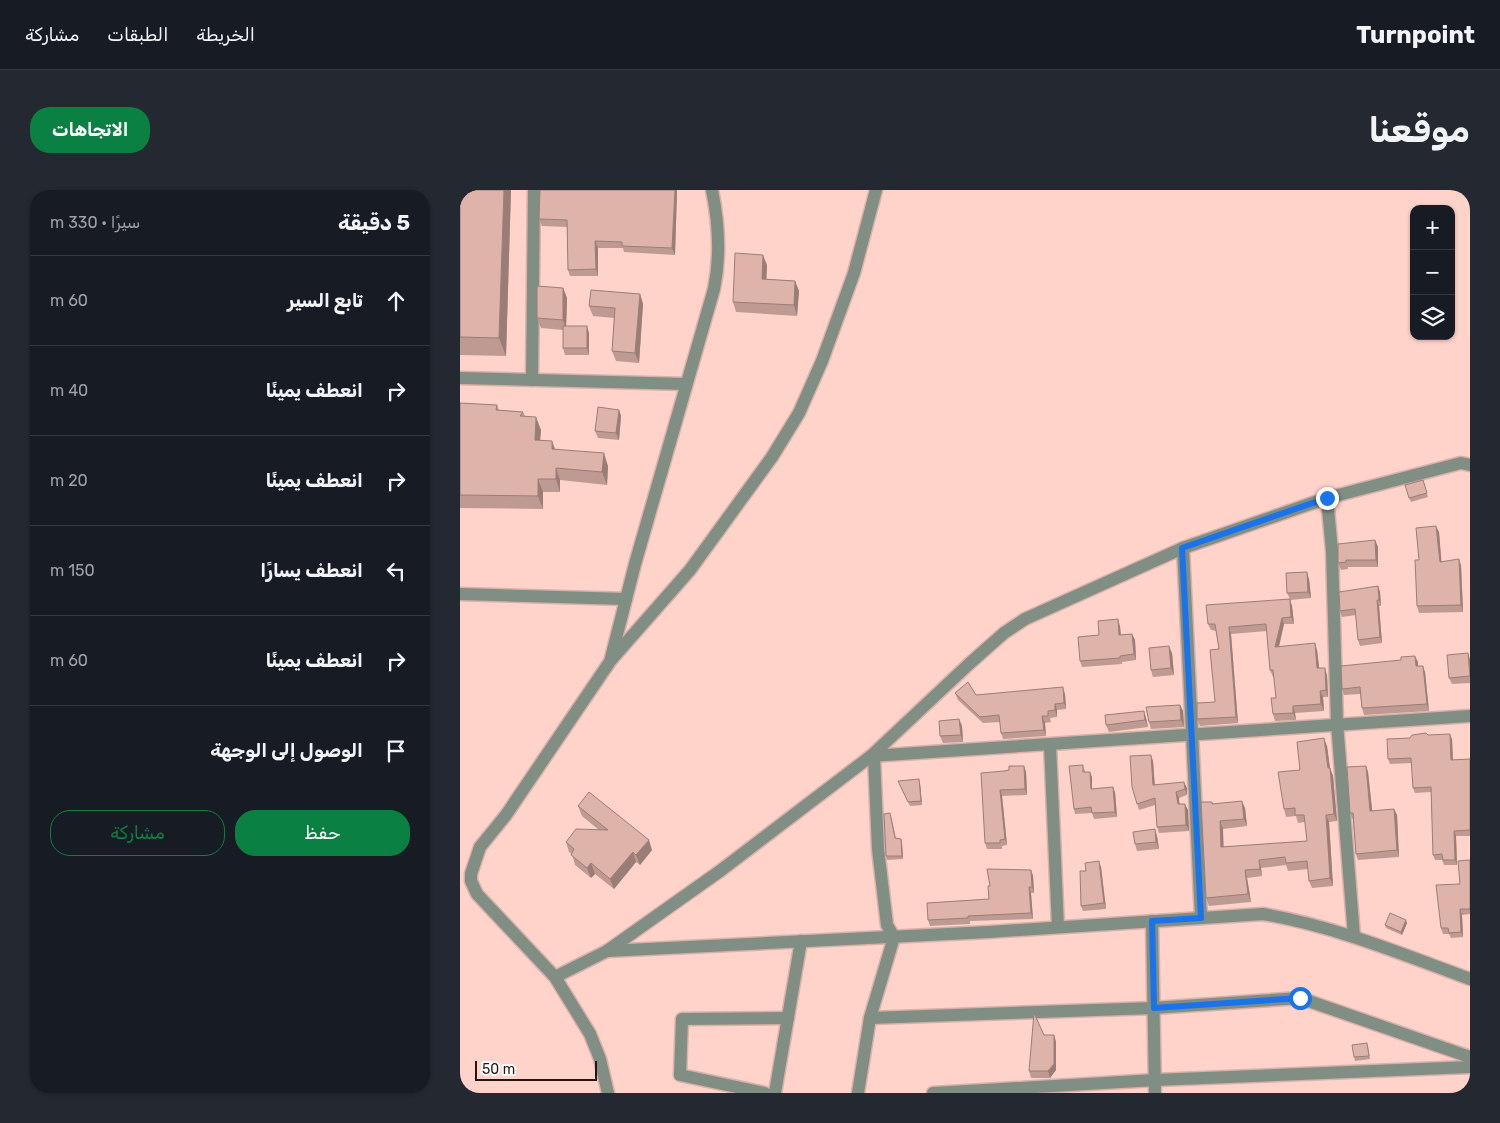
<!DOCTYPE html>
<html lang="ar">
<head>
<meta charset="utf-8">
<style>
  body { margin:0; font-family:Rubik,Vazirmatn,sans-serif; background:#242831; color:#f1f3f6; direction:rtl }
  .controls { position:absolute; right:15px; top:15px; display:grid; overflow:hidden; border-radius:10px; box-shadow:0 1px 4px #0004 }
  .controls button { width:45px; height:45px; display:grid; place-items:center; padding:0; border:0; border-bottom:1px solid #363941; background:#171b24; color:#f1f3f6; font:25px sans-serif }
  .scale { position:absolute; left:15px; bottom:12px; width:122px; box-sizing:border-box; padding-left:5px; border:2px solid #241512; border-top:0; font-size:14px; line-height:18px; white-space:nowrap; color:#241512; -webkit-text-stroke:4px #fff; paint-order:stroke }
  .stop { position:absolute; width:15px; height:15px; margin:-11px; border:4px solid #1a73e8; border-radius:50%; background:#fff }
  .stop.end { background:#1a73e8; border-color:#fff; box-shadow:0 1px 5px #0008 }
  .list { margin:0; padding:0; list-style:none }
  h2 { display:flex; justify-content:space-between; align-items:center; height:65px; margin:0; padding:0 20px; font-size:21px }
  h2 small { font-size:16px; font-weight:400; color:#9ea1a6 }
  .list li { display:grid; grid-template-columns:32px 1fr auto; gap:15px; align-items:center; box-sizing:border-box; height:90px; padding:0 20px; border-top:1px solid #363941 }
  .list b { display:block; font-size:19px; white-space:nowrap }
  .list em { font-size:16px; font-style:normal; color:#9ea1a6 }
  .actions { display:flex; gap:10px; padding:15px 20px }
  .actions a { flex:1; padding:11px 0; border:1px solid #0b8043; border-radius:20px; text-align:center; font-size:18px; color:#0b8043 }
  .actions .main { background:#0b8043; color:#fff }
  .icon { flex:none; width:28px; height:28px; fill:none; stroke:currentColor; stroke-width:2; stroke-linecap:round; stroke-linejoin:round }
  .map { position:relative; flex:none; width:1010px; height:903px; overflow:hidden; direction:ltr; border-radius:20px }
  header { display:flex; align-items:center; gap:30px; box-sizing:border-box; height:70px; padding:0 25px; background:#171b24; border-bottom:1px solid #363941 }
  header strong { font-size:24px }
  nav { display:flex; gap:28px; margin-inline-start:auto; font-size:18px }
  .intro { display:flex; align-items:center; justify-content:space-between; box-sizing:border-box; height:120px; padding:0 30px }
  h1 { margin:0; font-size:35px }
  .button { padding:12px 22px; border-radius:20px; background:#0b8043; color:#fff; font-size:18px; font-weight:700 }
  main { display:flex; gap:30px; padding:0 30px }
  aside { flex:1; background:#171b24; border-radius:20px; box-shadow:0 1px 4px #0004 }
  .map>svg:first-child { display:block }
</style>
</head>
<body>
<header>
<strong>Turnpoint</strong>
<nav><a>الخريطة</a><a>الطبقات</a><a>مشاركة</a></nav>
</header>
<div class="intro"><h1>موقعنا</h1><a class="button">الاتجاهات</a></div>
<main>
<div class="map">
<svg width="1010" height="903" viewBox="0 0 1010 903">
  <rect width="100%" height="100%" fill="#ffd3ca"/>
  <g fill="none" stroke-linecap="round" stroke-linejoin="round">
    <defs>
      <g id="street">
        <polyline points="0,188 226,194"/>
        <polyline points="72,190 74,0"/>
        <polyline points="867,308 872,361 877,533 894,746"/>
        <polyline points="723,358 741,728"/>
        <polyline points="0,404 166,409"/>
        <path d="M 151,468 L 175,374 L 254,99 C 261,65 259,34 252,0"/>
        <polyline points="590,555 598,737"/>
        <polyline points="411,566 1010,526"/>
        <polyline points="692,731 695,903"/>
        <path d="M 147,761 L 529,742 L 803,724 C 874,736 942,764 1010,789"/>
        <polyline points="95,787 147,761 260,681 411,566 509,474 544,443 565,429 723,358 867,308 1001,273 1010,275"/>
        <polyline points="410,828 693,818 840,808 1010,867"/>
        <polyline points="148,903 140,869 130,844 95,787 17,704 11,691 11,684 20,657 46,625 151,470 230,380 312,267 339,223 362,171 394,83 416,0"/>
        <polyline points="305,903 220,885 222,829 328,828"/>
        <polyline points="315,903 341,751"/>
        <polyline points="398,903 410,828 434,747 427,735 418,659 414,566"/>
        <polyline points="473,903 695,890 1010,877"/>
      </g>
    </defs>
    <use href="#street" stroke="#d8b1a9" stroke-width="15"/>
    <use href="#street" stroke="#808e83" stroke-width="12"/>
  </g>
  <g fill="#be9a92">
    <polygon points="0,0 51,0 46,166 0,165"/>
    <polygon points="217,0 215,65 164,62 163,58 138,58 138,86 110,86 108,80 107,37 82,36 79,29"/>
    <polygon points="307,75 306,89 335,91 339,101 337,126 276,122 273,112"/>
    <polygon points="103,98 107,108 106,136 129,143 129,165 105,165 103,158 103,140 81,138 77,128"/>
    <polygon points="180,104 183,114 179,173 156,171 152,161 154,128 133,126 129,116"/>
    <polygon points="0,213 37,215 39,220 63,222 65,226 81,240 80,250 95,259 148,276 147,295 100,290 100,302 83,302 83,319 0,318"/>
    <polygon points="159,220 161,226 159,250 138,248 135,241"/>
    <polygon points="963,290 968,307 951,312 949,308"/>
    <polygon points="979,342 981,371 1001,375 1003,422 959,423 957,416 959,370"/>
    <polygon points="915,350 918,357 918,377 888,377 888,379 881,380 878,373"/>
    <polygon points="849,389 851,408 830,410 832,416 834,434 824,434 819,457 857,460 859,478 867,485 868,507 863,507 864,521 835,523 836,530 815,531 813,524 816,508 814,487 813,487 810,480 807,441 771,444 778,533 740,536 737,529 755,512 759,459 756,441 751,440 748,434 830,409 827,403"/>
    <polygon points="918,396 920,402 921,416 919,416 922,453 900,456 898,450 896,425 882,427 880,421"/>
    <polygon points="660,436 661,445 672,444 675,450 676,470 662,472 662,474 622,477 620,471 639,445"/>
    <polygon points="712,463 714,485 693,487 691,480"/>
    <polygon points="1008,463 1010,470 1010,493 992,494 989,488"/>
    <polygon points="958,472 958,476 965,482 969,521 904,525 902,518 900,504 884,505 882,499"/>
    <polygon points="495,503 516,505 605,504 606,519 597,520 597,527 590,528 591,532 585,533 586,546 543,549 541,543 540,532 523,533 498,510"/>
    <polygon points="720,515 723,521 724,537 691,539 689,532"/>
    <polygon points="686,528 688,537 649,542 646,535"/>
    <polygon points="499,529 502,536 503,552 483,553 480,546"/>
    <polygon points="968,545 992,549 993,570 1010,569 1010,646 996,646 997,675 984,675 982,670 975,670 973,665 971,602 955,603 953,598 952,573 930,574 928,569"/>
    <polygon points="867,556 870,578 873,586 877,631 869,632 873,696 852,698 849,691 848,679 828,681 826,675 801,678 802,686 787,688 791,712 749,716 746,708 752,612 753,614 785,618 787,636 763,639 763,657 847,651 845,632 838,633 836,626 826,627 824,619 840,580"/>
    <polygon points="693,571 695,595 727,598 727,605 719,608 719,614 728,620 729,641 699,643 697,637 695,615 679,620 672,597"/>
    <polygon points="623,575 625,582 632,587 632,599 655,602 657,627 634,629 632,623 615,624 614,619"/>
    <polygon points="564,576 566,582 567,605 542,606 547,655 542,656 542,659 527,659 525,653 544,581"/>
    <polygon points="906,576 908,582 912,621 934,619 937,625 939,667 898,670 896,664 893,630 890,623"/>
    <polygon points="438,591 460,593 462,615 450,616"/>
    <polygon points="118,616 192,660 180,675 176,672 154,699 135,684 131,688 115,675 112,664 109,662 106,652 139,640 122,626"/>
    <polygon points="431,626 436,648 441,649 442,653 443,669 427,670 426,666"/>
    <polygon points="697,646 699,659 677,661 675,654"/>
    <polygon points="1010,670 1010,724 1002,725 1003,747 991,748 989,744 983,744 981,738"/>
    <polygon points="641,677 646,719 623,721 621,716 626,681"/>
    <polygon points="571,680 573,686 574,703 571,703 573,729 510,731 510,734 470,736 468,730 529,709 530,696"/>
    <polygon points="947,733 942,745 926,738 925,735"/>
    <polygon points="584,845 594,845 596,852 596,880 590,888 571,888 569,881"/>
    <polygon points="908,856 910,869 895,871 894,867"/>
  </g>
  <g fill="#9b7d77">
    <polygon points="44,0 51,0 46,166 39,148"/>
    <polygon points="215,0 217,0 215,65 212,58"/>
    <polygon points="135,51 138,58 138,86 136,79"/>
    <polygon points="303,65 307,75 306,99 302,89"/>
    <polygon points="335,91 339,101 337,126 334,115"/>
    <polygon points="103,98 107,108 106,140 103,130"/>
    <polygon points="180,104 183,114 179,173 175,163"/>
    <polygon points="127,136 129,143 129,165 127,158"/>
    <polygon points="159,220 161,226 159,250 156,243"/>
    <polygon points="76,227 81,240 79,263 75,250"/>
    <polygon points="92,251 97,264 92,259"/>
    <polygon points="144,263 148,276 147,295 142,282"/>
    <polygon points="96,278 100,290 100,302 96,289"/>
    <polygon points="78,289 83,302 83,319 78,306"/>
    <polygon points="976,336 979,342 982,378 980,372"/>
    <polygon points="915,350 918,357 918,377 916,370"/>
    <polygon points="999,369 1001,375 1003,422 1001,415"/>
    <polygon points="847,382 849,389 851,408 848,402"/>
    <polygon points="918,396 920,402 921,416 919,410"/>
    <polygon points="830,409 832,416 834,434 831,427"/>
    <polygon points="917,410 919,416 922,453 920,447"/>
    <polygon points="822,428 824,434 817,464 815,457"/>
    <polygon points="658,429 660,436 661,451 659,445"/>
    <polygon points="769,437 771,444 778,533 776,527"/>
    <polygon points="672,444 675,450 676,470 674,464"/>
    <polygon points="855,453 857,460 860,484 857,478"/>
    <polygon points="709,456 712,463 714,485 711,478"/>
    <polygon points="1008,463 1010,470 1010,486"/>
    <polygon points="955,466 958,472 958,483 956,476"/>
    <polygon points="963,476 965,482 969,521 967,514"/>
    <polygon points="865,478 867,485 868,507 866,500"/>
    <polygon points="603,497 605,504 606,519 604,513"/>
    <polygon points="860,501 863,507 864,521 861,514"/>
    <polygon points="595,514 597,520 597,527 595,520"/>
    <polygon points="720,515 723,521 724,537 721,530"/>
    <polygon points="833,516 835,523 836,530 833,523"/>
    <polygon points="684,521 686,528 688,537 685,530"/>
    <polygon points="582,526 585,533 586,546 584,540"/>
    <polygon points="499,529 502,536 503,552 501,545"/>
    <polygon points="990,544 992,549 993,575 991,570"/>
    <polygon points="864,548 867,556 871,586 868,578"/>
    <polygon points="691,565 693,571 695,601 693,595"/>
    <polygon points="564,576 566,582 567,605 565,599"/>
    <polygon points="906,576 908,582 913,628 910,621"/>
    <polygon points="870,578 873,586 877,631 874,624"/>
    <polygon points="630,582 632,587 632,604 631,599"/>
    <polygon points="459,589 460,593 462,615 461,611"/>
    <polygon points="724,592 727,598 727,605 725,599"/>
    <polygon points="653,597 655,602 657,627 655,622"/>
    <polygon points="540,600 542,606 547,655 545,649"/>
    <polygon points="716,602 719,608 720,620 718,614"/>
    <polygon points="782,611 785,618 787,636 784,629"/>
    <polygon points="725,614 728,620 729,641 726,635"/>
    <polygon points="934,619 937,625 939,667 937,660"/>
    <polygon points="866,625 869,632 873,696 870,688"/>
    <polygon points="760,631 763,639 764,665 761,657"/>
    <polygon points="695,639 697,646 699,659 696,652"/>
    <polygon points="994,641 996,646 997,675 995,670"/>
    <polygon points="441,649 442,653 443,669 442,666"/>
    <polygon points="189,650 192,660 180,675 176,665"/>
    <polygon points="173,662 176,672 154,699 150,689"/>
    <polygon points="799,670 801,678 802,686 800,679"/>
    <polygon points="639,671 641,677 646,719 644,713"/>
    <polygon points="131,673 135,684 131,688 127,678"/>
    <polygon points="571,680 573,686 574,703 572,697"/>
    <polygon points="785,680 787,688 791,712 788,704"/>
    <polygon points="569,697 571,703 573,729 571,723"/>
    <polygon points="1000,719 1002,725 1003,747 1001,742"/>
    <polygon points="946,730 947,733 942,745 941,742"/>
    <polygon points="594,845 596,852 596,880 590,888 588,881"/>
  </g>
  <g fill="#ddb3aa" stroke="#9b7d77">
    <polygon points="0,0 44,0 39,148 0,147"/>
    <polygon points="80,0 215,0 212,58 162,56 162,52 135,51 136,79 108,80 107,30 79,29"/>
    <polygon points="275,63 303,65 302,89 335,91 334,115 273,112"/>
    <polygon points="77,96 103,98 103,130 77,128"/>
    <polygon points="131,100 180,104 175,163 152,161 155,118 129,116"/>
    <rect x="103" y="136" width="24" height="22"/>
    <polygon points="0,213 37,215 36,220 63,222 60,226 76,227 75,250 92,251 92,259 144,263 142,282 96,278 96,289 78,289 78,306 0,305"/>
    <polygon points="138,217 159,220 156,243 135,241"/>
    <polygon points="963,290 967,303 949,308 945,295"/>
    <polygon points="976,336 980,372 999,369 1001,415 957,416 955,370 959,370 956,338"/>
    <polygon points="915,350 916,370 886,370 886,372 878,373 878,354"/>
    <polygon points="847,382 848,402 827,403 826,383"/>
    <polygon points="918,396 919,410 917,410 920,447 898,450 895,419 880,421 879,402"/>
    <polygon points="830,409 831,427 822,428 815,457 855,453 857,478 865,478 866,500 860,501 861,514 833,516 833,523 813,524 811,508 816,508 813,480 810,480 806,434 769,437 776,527 737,529 737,513 755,512 750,460 759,459 755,434 748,434 746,415"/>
    <polygon points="658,429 659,445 672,444 674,464 660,466 660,468 620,471 618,447 639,445 638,431"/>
    <polygon points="709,456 711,478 691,480 689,458"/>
    <polygon points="1008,463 1010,486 989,488 987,465"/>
    <polygon points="955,466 956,476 963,476 967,514 902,518 900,497 882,499 881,476 941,470 941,467"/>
    <polygon points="508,492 516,505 603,497 604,513 595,514 595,520 588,521 588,526 582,526 584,540 541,543 539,525 520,527 495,503"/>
    <polygon points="720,515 721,530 689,532 686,517"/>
    <polygon points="684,521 685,530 646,535 645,525"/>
    <polygon points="499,529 501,545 480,546 479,531"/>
    <polygon points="966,543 968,545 990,544 991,570 1010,569 1010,640 994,641 995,670 983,670 982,664 973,665 971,597 953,598 951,568 928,569 927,549 950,548 952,545"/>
    <polygon points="864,548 868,578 870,578 874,624 866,625 870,688 849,691 847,671 826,673 825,667 799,670 800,679 785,680 788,704 746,708 741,612 752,612 752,614 782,611 784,629 760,631 761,657 847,651 844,625 835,625 835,618 824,619 818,582 840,580 837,552"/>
    <polygon points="691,565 693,595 724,592 725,599 716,602 718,614 725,614 726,635 697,637 695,608 677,614 672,597 670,566"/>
    <polygon points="623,575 623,582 630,582 631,599 653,597 655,622 632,623 631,617 614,619 609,576"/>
    <polygon points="549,576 564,576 565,599 540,600 545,649 540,650 540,653 525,653 521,583 544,581 549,580"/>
    <polygon points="906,576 910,621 934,619 937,660 896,664 893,623 890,623 887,577"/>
    <polygon points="459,589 461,611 448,612 438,591"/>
    <polygon points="129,602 189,650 176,665 173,662 150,689 131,673 127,678 111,665 114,659 106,652 116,639 148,640 118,616"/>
    <polygon points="430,623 435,648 441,649 442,666 426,666 424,624"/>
    <polygon points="695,639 696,652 675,654 673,642"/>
    <polygon points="1010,670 1010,719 1000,719 1001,742 989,743 988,738 981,738 976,695 1000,694 998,671"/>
    <polygon points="639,671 644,713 621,716 620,681 626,681 625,673"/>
    <polygon points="527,679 571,680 572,697 569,697 571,723 508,726 508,728 468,730 467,713 529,709 528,696 530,696"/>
    <polygon points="930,723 946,730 941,742 925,735"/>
    <polygon points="574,823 584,845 594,845 594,874 588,881 569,881"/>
    <polygon points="907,853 909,866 894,867 892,855"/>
  </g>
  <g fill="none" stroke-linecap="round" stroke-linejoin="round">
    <polyline stroke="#1a73e8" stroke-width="6" points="840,808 694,818 692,731 741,728 722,358 867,308"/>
  </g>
</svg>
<div class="controls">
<button>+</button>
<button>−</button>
<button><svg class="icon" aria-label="layers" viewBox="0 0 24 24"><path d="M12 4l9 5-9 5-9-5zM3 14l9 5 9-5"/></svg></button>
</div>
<div class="scale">50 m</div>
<div class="stop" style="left:840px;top:808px"></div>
<div class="stop end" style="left:867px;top:308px"></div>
</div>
<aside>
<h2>5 دقيقة<small>سيرًا · 330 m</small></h2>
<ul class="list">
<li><svg class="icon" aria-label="ahead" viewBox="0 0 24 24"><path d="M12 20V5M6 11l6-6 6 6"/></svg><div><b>تابع السير</b></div><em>60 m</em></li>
<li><svg class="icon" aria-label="right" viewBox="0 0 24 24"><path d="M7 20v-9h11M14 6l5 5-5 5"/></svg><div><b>انعطف يمينًا</b></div><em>40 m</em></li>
<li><svg class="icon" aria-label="right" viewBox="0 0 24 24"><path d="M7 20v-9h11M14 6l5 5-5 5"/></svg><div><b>انعطف يمينًا</b></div><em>20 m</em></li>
<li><svg class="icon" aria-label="left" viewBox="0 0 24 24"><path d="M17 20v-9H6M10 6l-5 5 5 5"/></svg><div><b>انعطف يسارًا</b></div><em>150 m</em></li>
<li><svg class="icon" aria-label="right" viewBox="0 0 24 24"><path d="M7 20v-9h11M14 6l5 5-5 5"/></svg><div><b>انعطف يمينًا</b></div><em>60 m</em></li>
<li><svg class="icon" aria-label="arrive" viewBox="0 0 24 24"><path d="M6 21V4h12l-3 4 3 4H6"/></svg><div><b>الوصول إلى الوجهة</b></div></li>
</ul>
<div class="actions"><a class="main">حفظ</a><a>مشاركة</a></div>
</aside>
</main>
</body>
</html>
